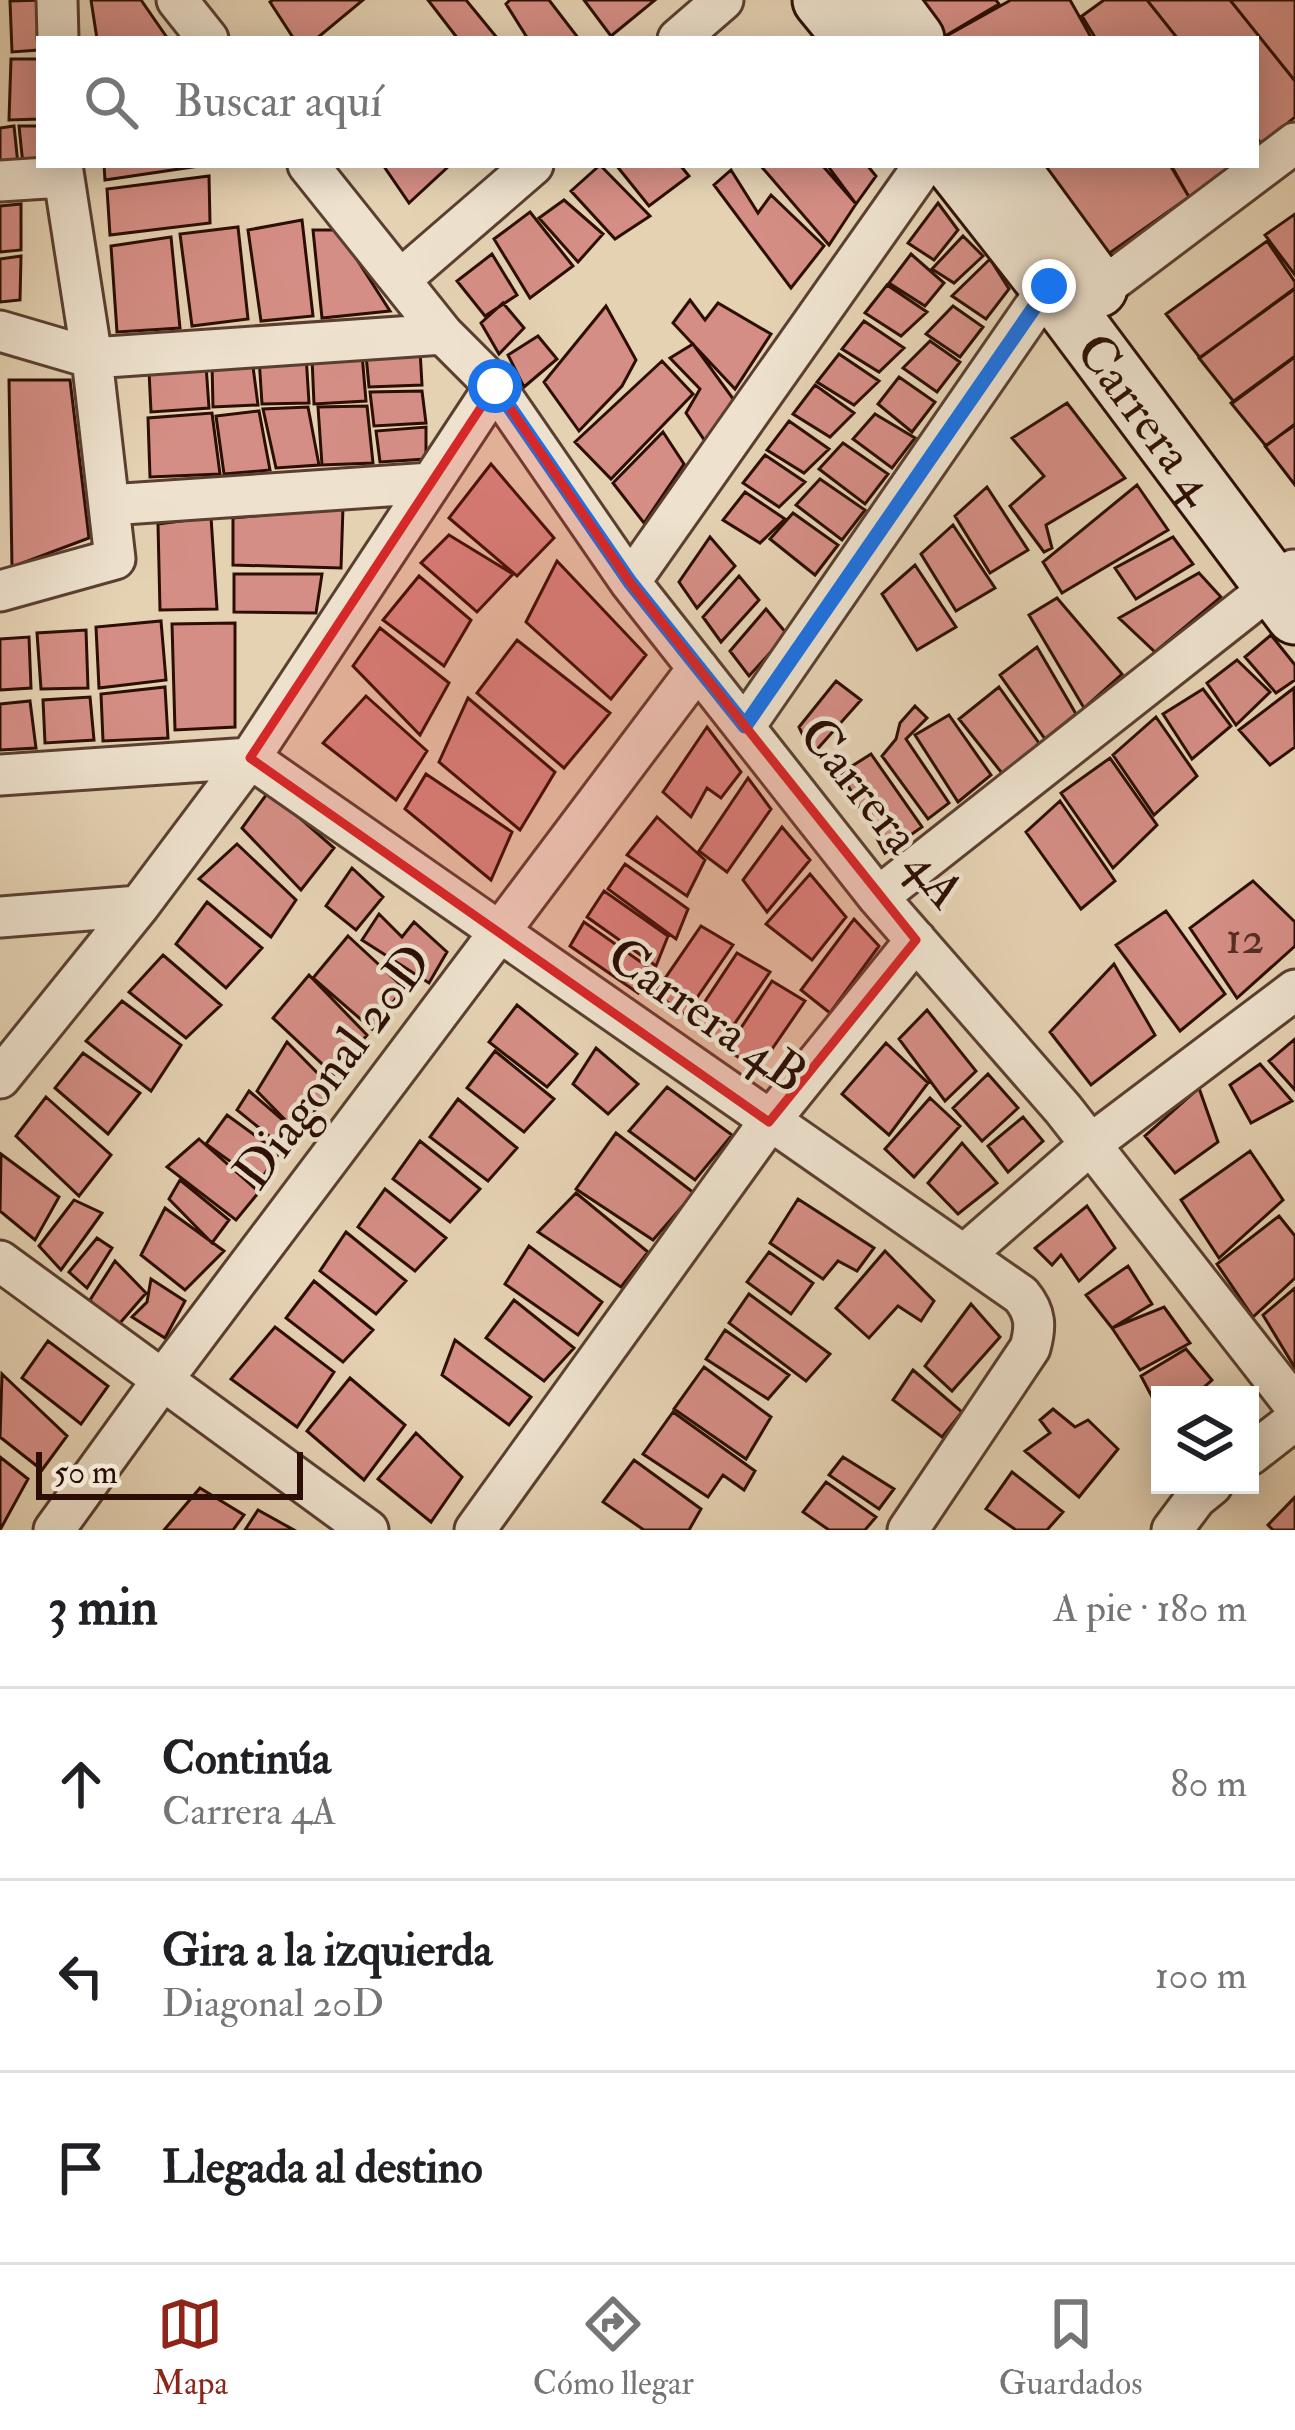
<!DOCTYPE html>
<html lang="es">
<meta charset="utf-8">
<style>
body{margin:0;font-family:"IM FELL Double Pica",serif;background:#f2f2f2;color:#202124}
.controls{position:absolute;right:36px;bottom:36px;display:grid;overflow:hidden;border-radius:0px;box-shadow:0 6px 30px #0003}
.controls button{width:108px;height:108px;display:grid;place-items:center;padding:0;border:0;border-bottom:3px solid #e0e0e0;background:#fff;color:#202124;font:60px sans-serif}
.scale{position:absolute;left:36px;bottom:30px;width:267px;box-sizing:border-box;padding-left:12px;border:6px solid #2c0e04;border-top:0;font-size:33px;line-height:42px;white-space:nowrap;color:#2c0e04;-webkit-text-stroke:9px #eee2ce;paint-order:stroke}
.stop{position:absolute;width:36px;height:36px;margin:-27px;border:9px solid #1a73e8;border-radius:50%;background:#fff}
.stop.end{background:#1a73e8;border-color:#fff;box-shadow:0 3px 12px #0008}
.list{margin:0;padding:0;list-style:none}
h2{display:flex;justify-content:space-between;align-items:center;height:156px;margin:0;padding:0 48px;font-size:51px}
h2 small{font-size:39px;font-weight:400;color:#757577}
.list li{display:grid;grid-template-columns:78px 1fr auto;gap:36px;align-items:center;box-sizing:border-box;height:192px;padding:0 48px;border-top:3px solid #e0e0e0}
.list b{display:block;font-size:45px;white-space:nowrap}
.list p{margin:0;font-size:39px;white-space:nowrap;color:#757577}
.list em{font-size:39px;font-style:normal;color:#757577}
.icon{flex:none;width:66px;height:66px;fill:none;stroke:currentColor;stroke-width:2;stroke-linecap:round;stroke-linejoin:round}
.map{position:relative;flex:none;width:1295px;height:1530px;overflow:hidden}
.search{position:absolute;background:#fff;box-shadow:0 6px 30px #0003;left:36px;right:36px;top:36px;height:132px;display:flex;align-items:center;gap:30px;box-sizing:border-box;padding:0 42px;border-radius:0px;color:#757577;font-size:45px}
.sheet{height:732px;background:#fff}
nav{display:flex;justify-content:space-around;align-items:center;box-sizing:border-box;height:168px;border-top:3px solid #e0e0e0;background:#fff;font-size:33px;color:#757577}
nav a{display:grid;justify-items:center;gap:6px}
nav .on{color:#8f2418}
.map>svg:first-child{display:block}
.building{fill:#d58e85;stroke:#2c0e04;stroke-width:3}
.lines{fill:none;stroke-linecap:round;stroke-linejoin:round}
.minor-casing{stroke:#5a3f30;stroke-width:45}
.secondary-casing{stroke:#2c0e04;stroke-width:63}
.minor{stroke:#eee2ce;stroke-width:39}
.secondary{stroke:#eee2ce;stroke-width:57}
.route{stroke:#1a73e8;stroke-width:15}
.marked{fill:#d62828;fill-opacity:0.2;stroke:#d62828;stroke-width:9;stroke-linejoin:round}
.labels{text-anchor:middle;stroke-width:9;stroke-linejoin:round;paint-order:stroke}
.number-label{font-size:45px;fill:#562e24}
.street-label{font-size:51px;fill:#2c0e04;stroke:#eee2ce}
</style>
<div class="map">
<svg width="1295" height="1530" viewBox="0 0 1295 1530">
<rect width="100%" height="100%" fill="#e5d2b3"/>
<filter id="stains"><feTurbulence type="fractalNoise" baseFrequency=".00167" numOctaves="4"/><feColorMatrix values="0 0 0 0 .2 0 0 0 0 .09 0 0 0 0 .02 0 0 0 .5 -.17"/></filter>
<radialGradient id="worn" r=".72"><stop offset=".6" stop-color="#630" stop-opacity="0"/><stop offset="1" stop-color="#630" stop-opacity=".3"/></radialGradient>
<!-- building -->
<path class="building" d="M 44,0 L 39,50 L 12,52 L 10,1 Z
M 91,0 L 141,0 L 168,39 L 97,39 Z
M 273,0 L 363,0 L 316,39 L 294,39 L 270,2 Z
M 428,0 L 466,0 L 498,39 L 458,39 Z
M 510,0 L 549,0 L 579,39 L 528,39 L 506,4 Z
M 584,0 L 655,0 L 611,36 Z
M 911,0 L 996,0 L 999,4 L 940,39 Z
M 1011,0 L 1070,0 L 1092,39 L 941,39 Z
M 1104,0 L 1147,0 L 1178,39 L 1096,39 L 1082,16 Z
M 1147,0 L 1230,0 L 1295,81 L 1295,117 L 1262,145 L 1256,137 L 1256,39 L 1178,39 Z
M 1230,0 L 1295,0 L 1295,81 Z
M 11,59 L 39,59 L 39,119 L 9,120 Z
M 14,126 L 18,164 L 0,165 L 0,128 Z
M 19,126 L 39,126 L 39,164 L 23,165 Z
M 104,165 L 206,165 L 105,180 Z
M 383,165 L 450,165 L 409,203 Z
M 600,165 L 650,216 L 615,239 L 571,191 Z
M 616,165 L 680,165 L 689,176 L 649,206 Z
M 760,165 L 822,165 L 856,204 L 829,245 Z
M 827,165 L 867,165 L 876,176 L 856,204 Z
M 1034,165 L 1170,165 L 1189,197 L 1104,257 Z
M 1171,165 L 1234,165 L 1189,197 Z
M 731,170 L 758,213 L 771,195 L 824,246 L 791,288 L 714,185 Z
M 209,176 L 210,223 L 110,235 L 107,189 Z
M 564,200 L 603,234 L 578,262 L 539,218 Z
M 938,203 L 958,230 L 934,260 L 908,243 Z
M 21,204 L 21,250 L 0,252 L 0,206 Z
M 530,212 L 573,266 L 530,298 L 494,239 Z
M 1295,214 L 1295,275 L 1265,235 Z
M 302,220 L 313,316 L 261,321 L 248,230 Z
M 238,227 L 248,319 L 192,326 L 180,234 Z
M 313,230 L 338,230 L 390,311 L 322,318 Z
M 963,236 L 983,256 L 954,283 L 932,269 Z
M 171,237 L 180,328 L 117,332 L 111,246 Z
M 1267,241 L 1295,282 L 1295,288 L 1200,358 L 1166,314 Z
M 492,254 L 517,295 L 485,316 L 457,281 Z
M 911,254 L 944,283 L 925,306 L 889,283 Z
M 21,256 L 20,300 L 0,302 L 0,259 Z
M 990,259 L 1009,289 L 986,319 L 952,296 Z
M 887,285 L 927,312 L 901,336 L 865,313 Z
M 1295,289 L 1295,357 L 1234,402 L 1199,358 Z
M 690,300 L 705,320 L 718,303 L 771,334 L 735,389 L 673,323 Z
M 503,303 L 524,328 L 499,354 L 481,323 Z
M 606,306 L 636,360 L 622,386 L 579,431 L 544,382 Z
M 953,306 L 983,327 L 960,357 L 926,334 Z
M 864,321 L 904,348 L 879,372 L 842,349 Z
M 538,336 L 557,359 L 524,387 L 508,355 Z
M 930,341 L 960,362 L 937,392 L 903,368 Z
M 693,344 L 734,400 L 705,441 L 686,413 L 700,389 L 670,358 Z
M 420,350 L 422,385 L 369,387 L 366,355 Z
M 362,354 L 366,401 L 314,404 L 312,358 Z
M 839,354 L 879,381 L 854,405 L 817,382 Z
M 306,355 L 309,403 L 262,404 L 259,358 Z
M 1295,356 L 1295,424 L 1266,446 L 1231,403 Z
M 252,359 L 258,405 L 213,407 L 212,364 Z
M 662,361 L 693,394 L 611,479 L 575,442 Z
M 206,365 L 209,408 L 151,412 L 149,371 Z
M 899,377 L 935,402 L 912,432 L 878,404 Z
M 9,380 L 70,380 L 89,538 L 12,567 Z
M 815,385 L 854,413 L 830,437 L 793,414 Z
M 422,391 L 426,423 L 374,426 L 370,392 Z
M 1067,403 L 1125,478 L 1046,525 L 1052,548 L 1044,552 L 1010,506 L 1044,476 L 1012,438 Z
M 367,406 L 373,463 L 322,465 L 318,407 Z
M 308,407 L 319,465 L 276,468 L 263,409 Z
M 259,411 L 270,470 L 224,474 L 216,416 Z
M 212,413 L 220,474 L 150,477 L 148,418 Z
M 875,414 L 915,438 L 892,468 L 853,439 Z
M 789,421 L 829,449 L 804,473 L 767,450 Z
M 1295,425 L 1295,485 L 1265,446 Z
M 426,427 L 426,459 L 380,462 L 376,431 Z
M 663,432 L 684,464 L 644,523 L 613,483 Z
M 843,443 L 888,474 L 865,504 L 819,469 Z
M 765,455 L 805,482 L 779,507 L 743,483 Z
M 491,464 L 554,538 L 517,576 L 449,518 Z
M 820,479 L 865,510 L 842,540 L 796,505 Z
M 1137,485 L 1168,530 L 1062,593 L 1043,562 Z
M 987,487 L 1028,550 L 990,573 L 955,516 Z
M 745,492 L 785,519 L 760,543 L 723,520 Z
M 343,507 L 341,568 L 233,565 L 233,518 Z
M 793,513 L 838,545 L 815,575 L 770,539 Z
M 211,517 L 217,609 L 160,610 L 158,524 Z
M 953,525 L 995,588 L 956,611 L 921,554 Z
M 449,535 L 513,574 L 477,612 L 421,563 Z
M 710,537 L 735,566 L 697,608 L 679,582 Z
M 1173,537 L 1193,564 L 1136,599 L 1115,568 Z
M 557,561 L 646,655 L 611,699 L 526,622 Z
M 915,565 L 956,627 L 917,650 L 882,594 Z
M 1199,573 L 1221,597 L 1155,652 L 1119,618 Z
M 234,574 L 322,574 L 316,613 L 234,612 Z
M 419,576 L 471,620 L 444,666 L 383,620 Z
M 739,576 L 759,600 L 721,642 L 703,617 Z
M 1057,598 L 1122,674 L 1084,708 L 1029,615 Z
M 766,609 L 787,634 L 749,676 L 730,651 Z
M 161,621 L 166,680 L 99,688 L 96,627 Z
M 235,623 L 235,727 L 175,730 L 172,624 Z
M 380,628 L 449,683 L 420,735 L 353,666 Z
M 86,630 L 88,688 L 41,689 L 37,633 Z
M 1271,635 L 1295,665 L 1295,680 L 1276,693 L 1245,657 Z
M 29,637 L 31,688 L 0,690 L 0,639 Z
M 517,640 L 610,713 L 564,768 L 477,693 Z
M 1037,647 L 1076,714 L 1045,739 L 1000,675 Z
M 1237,660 L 1270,692 L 1236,725 L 1207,683 Z
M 836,681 L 861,700 L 812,755 L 799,727 Z
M 165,687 L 168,738 L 103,741 L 101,694 Z
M 999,687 L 1039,743 L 1005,777 L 959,719 Z
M 1294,688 L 1295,747 L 1270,765 L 1239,730 Z
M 1203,689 L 1231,726 L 1192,759 L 1163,714 Z
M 366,696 L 427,751 L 396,800 L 323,743 Z
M 90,697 L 94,740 L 45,743 L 43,700 Z
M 468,698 L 555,772 L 520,830 L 439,762 Z
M 30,701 L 36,748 L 0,750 L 0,704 Z
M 915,706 L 927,718 L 906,739 L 949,803 L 928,819 L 882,756 L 896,739 L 900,723 Z
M 949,715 L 991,775 L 958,802 L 915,735 Z
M 1156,717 L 1197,776 L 1154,815 L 1113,755 Z
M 707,727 L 741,772 L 721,798 L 707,788 L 691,817 L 663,792 Z
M 871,754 L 922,827 L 885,853 L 841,773 Z
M 1110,758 L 1157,825 L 1113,868 L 1061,793 Z
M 426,774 L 512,832 L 491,880 L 405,809 Z
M 748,778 L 771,809 L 727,872 L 699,851 Z
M 269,791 L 334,848 L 301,890 L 242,828 Z
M 1060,801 L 1115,881 L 1081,909 L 1026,832 Z
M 657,817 L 705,860 L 687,896 L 627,855 Z
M 782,827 L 810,860 L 767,912 L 743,880 Z
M 237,844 L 296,900 L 271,937 L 199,879 Z
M 625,864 L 688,909 L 676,939 L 608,889 Z
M 352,868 L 383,897 L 356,930 L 326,906 Z
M 810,874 L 846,917 L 812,960 L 766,924 Z
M 1253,881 L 1295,922 L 1295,946 L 1237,998 L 1190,928 Z
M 604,891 L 668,936 L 656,966 L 587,917 Z
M 207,902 L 262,948 L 226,988 L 176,944 Z
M 1166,911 L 1225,994 L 1180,1031 L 1116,945 Z
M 379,914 L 402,937 L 414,922 L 447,952 L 429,983 L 362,940 Z
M 854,919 L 879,946 L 830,1013 L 801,990 Z
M 584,922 L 648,967 L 638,993 L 570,946 Z
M 701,926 L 733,945 L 685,1015 L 655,993 Z
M 348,936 L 404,988 L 372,1029 L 313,978 Z
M 737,953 L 770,972 L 722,1042 L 692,1021 Z
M 163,955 L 221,1005 L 186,1038 L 129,992 Z
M 1114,964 L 1155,1035 L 1091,1085 L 1050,1032 Z
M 309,975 L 367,1035 L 334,1075 L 273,1018 Z
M 772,981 L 805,1001 L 757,1071 L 727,1049 Z
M 122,1001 L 181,1045 L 151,1091 L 86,1041 Z
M 517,1005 L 577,1054 L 547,1087 L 489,1042 Z
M 927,1010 L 976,1071 L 945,1101 L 899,1039 Z
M 1295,1039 L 1295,1090 L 1269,1061 Z
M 287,1042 L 331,1087 L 299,1134 L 257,1091 Z
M 886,1043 L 928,1083 L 889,1135 L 842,1094 Z
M 596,1048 L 638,1084 L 608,1114 L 573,1084 Z
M 495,1051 L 554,1099 L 524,1132 L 467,1088 Z
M 83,1053 L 140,1093 L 108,1134 L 55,1088 Z
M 1260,1064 L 1292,1101 L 1251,1123 L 1230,1085 Z
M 988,1074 L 1018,1108 L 982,1141 L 953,1108 Z
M 667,1087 L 732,1135 L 695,1180 L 629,1131 Z
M 1199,1088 L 1218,1142 L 1175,1173 L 1145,1136 Z
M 249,1091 L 299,1134 L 284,1148 L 237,1110 Z
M 46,1097 L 111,1155 L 79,1196 L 16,1136 Z
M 930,1098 L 960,1126 L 914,1177 L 885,1149 Z
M 458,1099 L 517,1148 L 488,1181 L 430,1137 Z
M 227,1115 L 279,1153 L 259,1182 L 206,1144 Z
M 1023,1117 L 1043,1141 L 1008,1172 L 988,1146 Z
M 616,1133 L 694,1193 L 653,1240 L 576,1189 Z
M 199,1139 L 259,1192 L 236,1220 L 167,1167 Z
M 420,1141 L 480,1189 L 450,1222 L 393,1179 Z
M 962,1143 L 997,1183 L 958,1214 L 928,1183 Z
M 1250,1151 L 1283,1200 L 1219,1258 L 1181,1200 Z
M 1,1154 L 59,1197 L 35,1240 L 0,1211 Z
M 180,1180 L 229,1220 L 212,1243 L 169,1199 Z
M 385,1189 L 446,1238 L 415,1271 L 358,1227 Z
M 576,1193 L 648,1252 L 621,1287 L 538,1232 Z
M 798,1199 L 874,1248 L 857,1271 L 838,1261 L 823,1279 L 770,1243 Z
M 74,1200 L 102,1213 L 61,1270 L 39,1246 Z
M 1087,1206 L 1115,1248 L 1079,1281 L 1061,1255 L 1052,1265 L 1035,1248 Z
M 165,1208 L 224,1251 L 185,1290 L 141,1255 Z
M 1279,1216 L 1295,1236 L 1295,1278 L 1253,1317 L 1217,1264 Z
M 346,1232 L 406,1281 L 376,1314 L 320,1271 Z
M 97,1238 L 112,1248 L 87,1288 L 69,1272 Z
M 529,1246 L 602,1302 L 578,1335 L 505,1284 Z
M 885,1251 L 934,1301 L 921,1321 L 898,1306 L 869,1338 L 836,1308 Z
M 769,1252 L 813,1283 L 791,1314 L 747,1282 Z
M 115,1261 L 146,1293 L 113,1331 L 90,1300 Z
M 1128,1266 L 1152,1304 L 1112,1328 L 1086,1295 Z
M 151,1279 L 185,1301 L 165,1338 L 132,1317 L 147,1302 Z
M 314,1281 L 373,1330 L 343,1362 L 286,1318 Z
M 1295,1288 L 1295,1368 L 1263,1315 Z
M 749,1294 L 830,1354 L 806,1381 L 729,1323 Z
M 514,1300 L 574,1348 L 544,1381 L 486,1338 Z
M 971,1304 L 1000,1337 L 952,1391 L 925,1366 Z
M 1164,1307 L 1190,1343 L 1140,1370 L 1112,1328 Z
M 275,1327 L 334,1372 L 297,1427 L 231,1379 Z
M 725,1330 L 789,1375 L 768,1399 L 706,1359 Z
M 455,1340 L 531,1397 L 509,1425 L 442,1375 Z
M 48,1341 L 108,1386 L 81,1424 L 22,1378 Z
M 1186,1349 L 1212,1380 L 1195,1395 L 1160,1395 L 1160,1412 L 1141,1376 Z
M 704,1367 L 771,1417 L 746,1459 L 674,1409 Z
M 913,1370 L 962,1412 L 942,1437 L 893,1400 Z
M 2,1374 L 67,1436 L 42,1470 L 0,1437 Z
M 350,1378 L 405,1425 L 364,1480 L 307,1431 Z
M 1053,1409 L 1075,1427 L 1088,1420 L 1118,1449 L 1079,1497 L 1025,1451 L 1050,1433 L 1040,1420 Z
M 673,1412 L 755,1471 L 744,1490 L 723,1475 L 708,1497 L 643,1454 Z
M 416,1433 L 462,1477 L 431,1522 L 378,1479 Z
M 0,1457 L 28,1479 L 0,1530 Z
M 843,1457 L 894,1489 L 879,1509 L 829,1475 Z
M 634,1460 L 701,1509 L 689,1530 L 644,1530 L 603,1502 Z
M 1012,1472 L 1063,1512 L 1047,1530 L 1016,1530 L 986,1509 Z
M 826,1482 L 876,1517 L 865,1530 L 829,1530 L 803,1512 Z
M 200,1488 L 244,1515 L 233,1530 L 164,1530 Z
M 1295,1497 L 1295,1530 L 1273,1530 L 1268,1525 Z
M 258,1510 L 294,1530 L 245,1530 Z"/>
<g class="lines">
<!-- minor casing -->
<g class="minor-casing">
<path id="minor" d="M 57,0 L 58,39
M 177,0 L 208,39
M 678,39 L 723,0
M 308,165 L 443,334 L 495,386 L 630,582 L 878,897 L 1063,1109 L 1295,1406
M 0,181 L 62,177
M 400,280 L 533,165
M 1100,290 L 1295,143
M 0,331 L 92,358 L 443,334
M 109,505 L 431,483
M 630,582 L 924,165
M 0,591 L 115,559 L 92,358 L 62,165
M 745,726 L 1049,286
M 0,775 L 250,758 L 1021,1295 C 1036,1313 1036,1327 1030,1348 L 908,1530
M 878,897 L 1293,570
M 0,917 L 139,906
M 0,1078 L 139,906 L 250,758 L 495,386
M 964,1255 L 1091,1144 L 1295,990
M 0,1261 L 368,1530
M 1250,1455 L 1295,1420
M 54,1530 L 161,1382 L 698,668
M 475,1530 L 769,1122 L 916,940
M 1172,1530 L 1196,1498 L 1212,1485"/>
</g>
<!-- secondary casing -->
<g class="secondary-casing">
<g id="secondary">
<path d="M 822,0 L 854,39"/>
<path d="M 886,0 L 915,39"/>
<path id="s1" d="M 954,165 L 1049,286 L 1295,615"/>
<path d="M 1008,165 L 1098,288"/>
</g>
</g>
<!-- minor -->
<use href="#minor" class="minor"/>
<!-- secondary -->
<use href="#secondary" class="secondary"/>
</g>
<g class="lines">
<!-- route -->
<path class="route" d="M 495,386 L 630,582 L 745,726 L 1049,286"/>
</g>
<!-- marked area -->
<path class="marked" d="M 495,386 L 630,582 L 916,940 L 769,1122 L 250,758 Z"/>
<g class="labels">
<!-- number labels -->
<g class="number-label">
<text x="1245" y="953">12</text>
</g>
<!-- street labels -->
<g class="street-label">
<text dy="18" stroke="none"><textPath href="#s1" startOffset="318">Carrera 4</textPath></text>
<text transform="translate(883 812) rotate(51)" y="18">Carrera 4A</text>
<text transform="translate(708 1014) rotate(35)" y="18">Carrera 4B</text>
<text transform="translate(332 1066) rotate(-53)" y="18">Diagonal 20D</text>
</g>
</g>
<rect width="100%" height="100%" filter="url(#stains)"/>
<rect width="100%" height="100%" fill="url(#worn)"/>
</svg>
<div class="controls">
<button><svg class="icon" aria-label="layers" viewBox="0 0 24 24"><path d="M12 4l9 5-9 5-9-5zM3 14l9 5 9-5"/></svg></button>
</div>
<div class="scale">50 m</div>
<div class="stop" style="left:495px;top:386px"></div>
<div class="stop end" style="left:1049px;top:286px"></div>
<div class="search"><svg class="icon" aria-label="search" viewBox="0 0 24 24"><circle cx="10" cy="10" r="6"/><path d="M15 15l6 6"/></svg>Buscar aquí</div>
</div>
<section class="sheet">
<h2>3 min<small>A pie · 180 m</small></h2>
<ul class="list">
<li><svg class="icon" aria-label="ahead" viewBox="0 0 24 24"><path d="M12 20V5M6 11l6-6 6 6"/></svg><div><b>Continúa</b><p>Carrera 4A</p></div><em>80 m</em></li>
<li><svg class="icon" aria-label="left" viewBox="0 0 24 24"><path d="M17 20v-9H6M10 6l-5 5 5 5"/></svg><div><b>Gira a la izquierda</b><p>Diagonal 20D</p></div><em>100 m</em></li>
<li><svg class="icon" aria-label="arrive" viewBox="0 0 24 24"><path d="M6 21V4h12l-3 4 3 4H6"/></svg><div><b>Llegada al destino</b></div></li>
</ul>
</section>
<nav>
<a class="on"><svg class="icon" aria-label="map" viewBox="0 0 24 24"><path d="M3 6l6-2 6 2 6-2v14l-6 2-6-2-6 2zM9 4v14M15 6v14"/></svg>Mapa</a>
<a><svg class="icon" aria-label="directions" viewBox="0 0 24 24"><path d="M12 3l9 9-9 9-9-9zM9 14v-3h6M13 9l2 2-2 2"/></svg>Cómo llegar</a>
<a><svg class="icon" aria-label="saved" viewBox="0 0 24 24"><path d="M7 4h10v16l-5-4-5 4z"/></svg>Guardados</a>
</nav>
